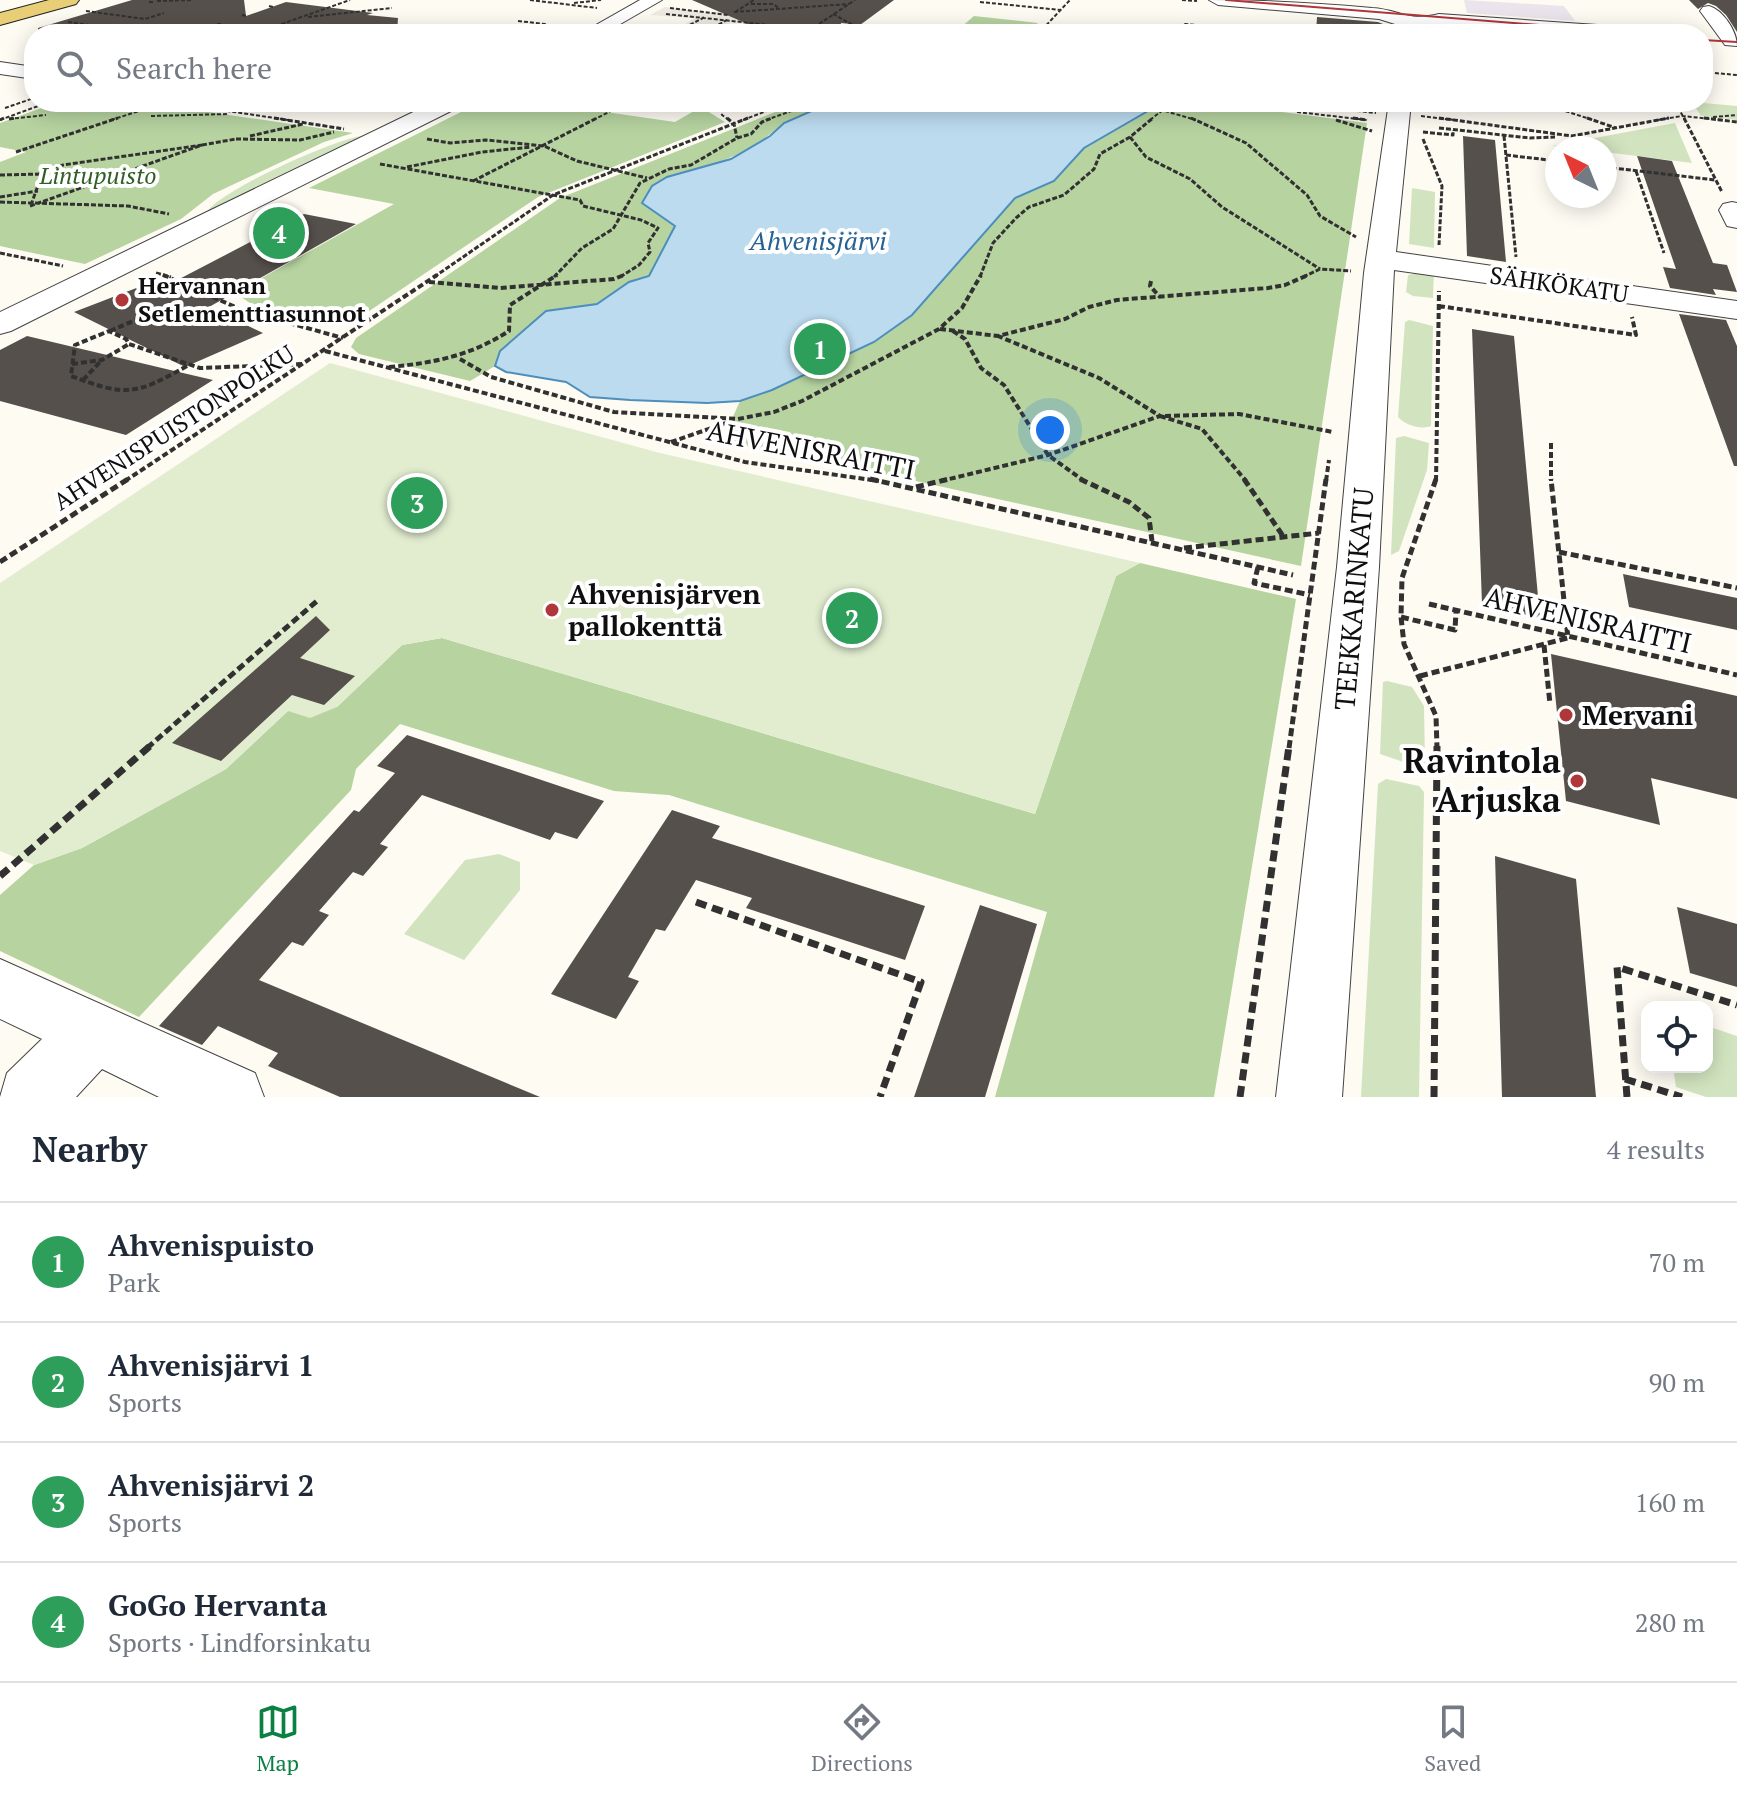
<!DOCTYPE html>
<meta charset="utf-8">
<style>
body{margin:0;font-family:"PT Serif",serif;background:#f2f2f3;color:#1f2937}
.controls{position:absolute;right:24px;bottom:24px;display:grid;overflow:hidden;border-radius:16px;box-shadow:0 4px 20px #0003}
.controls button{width:72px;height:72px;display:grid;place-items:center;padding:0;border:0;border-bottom:2px solid #e0e1e3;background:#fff;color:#1f2937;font:40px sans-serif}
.compass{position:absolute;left:1545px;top:136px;width:72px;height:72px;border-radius:50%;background:#fff;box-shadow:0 4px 20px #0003;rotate:317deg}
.you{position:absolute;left:1050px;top:430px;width:28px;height:28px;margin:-20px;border:6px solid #fff;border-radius:50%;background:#1a73e8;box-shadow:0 0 0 12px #1a73e833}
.badge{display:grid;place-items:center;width:52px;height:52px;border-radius:50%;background:#0b8043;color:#fff;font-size:26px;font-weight:700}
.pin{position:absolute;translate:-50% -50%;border:4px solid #fff;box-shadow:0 2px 8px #0006}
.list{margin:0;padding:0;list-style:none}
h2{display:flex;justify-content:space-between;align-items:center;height:104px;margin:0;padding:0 32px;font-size:34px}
h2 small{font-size:26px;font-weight:400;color:#747a83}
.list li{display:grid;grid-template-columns:52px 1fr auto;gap:24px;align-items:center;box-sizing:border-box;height:120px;padding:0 32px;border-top:2px solid #e0e1e3}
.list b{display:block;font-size:30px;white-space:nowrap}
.list p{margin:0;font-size:26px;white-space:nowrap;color:#747a83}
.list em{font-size:26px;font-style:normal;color:#747a83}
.icon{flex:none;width:44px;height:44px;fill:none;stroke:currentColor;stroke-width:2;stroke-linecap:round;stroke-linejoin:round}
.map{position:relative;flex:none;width:1737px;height:1097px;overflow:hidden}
.search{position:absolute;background:#fff;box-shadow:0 4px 20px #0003;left:24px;right:24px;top:24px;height:88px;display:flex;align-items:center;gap:20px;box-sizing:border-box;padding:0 28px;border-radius:32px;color:#747a83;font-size:30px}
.sheet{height:584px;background:#fff}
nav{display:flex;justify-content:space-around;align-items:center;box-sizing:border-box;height:112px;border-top:2px solid #e0e1e3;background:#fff;font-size:22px;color:#747a83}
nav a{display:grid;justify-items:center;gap:4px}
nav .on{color:#0b8043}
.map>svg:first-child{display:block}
.industrial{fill:#ebe4ec}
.green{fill:#d2e4bf}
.forest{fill:#b6d3a0}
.pitch{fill:#e2edd0}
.plaza{fill:#eeeae1}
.water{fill:#bcdbef;stroke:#4c8ebd;stroke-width:2}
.building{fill:#56504c}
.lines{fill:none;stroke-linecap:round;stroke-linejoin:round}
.minor-casing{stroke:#424242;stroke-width:2}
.major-casing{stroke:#202020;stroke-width:2}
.path-far4{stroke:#313131;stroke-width:2;stroke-dasharray:4 2;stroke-linecap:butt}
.path-far3{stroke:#313131;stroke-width:3;stroke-dasharray:5 2;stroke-linecap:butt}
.path-far2{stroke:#313131;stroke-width:4;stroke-dasharray:6 3;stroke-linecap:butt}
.path-far1{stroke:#313131;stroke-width:5;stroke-dasharray:8 4;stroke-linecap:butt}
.path{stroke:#313131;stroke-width:7;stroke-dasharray:11 6;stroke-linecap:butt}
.minor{fill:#fff;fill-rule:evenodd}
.major{fill:#e8cf77;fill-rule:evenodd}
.tram{stroke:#af373a;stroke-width:2}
.poi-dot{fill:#af373a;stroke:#fff;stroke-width:3}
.labels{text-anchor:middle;stroke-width:8;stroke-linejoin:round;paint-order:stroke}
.far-park-label{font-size:24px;font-style:italic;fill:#315f26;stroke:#fff}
.far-street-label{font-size:24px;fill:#0f0f0f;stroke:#fff}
.far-poi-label{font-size:24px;font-weight:bold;fill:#0f0f0f;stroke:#fff;text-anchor:start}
.far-water-label{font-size:26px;font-style:italic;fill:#266192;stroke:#fff}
.street-label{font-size:28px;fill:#0f0f0f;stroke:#fff}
.poi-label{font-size:28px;font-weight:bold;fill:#0f0f0f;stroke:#fff;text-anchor:start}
.near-poi-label{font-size:34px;font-weight:bold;fill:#0f0f0f;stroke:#fff;text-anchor:end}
</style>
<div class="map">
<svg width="1737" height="1097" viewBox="0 0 1737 1097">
<rect width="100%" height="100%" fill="#fdfbf2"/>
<!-- industrial -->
<path class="industrial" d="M 1464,0 L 1564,6 L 1575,21 L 1467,13 Z"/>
<!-- green -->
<path class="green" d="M 1692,102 L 1737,106 L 1737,120 L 1701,116 Z
M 1675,123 L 1692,163 L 1605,152 L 1605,148 L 1552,146 Z
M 367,135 L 207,212 C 221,190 338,137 367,135 Z
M 1412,188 L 1435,192 L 1434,248 L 1409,244 Z
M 1434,270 L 1433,298 L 1413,296 L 1406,292 L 1408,275 Z
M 1409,320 L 1433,326 L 1431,426 C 1421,430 1405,425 1398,417 L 1405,322 Z
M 1404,436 L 1429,443 L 1427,470 L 1399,551 L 1391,555 L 1396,438 Z
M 1387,681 L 1412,687 L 1424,706 L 1425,765 L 1421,768 L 1380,754 L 1383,682 Z
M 1386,779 L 1419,786 L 1424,792 L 1419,1097 L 1361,1097 L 1378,784 Z
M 499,854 L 520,862 L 520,890 L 464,960 L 404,934 L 465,860 Z
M 1707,1026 L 1737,1036 L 1737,1097 L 1706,1097 L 1676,1087 L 1673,1067 L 1707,1067 Z"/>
<!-- forest -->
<path class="forest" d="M 974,16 L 1038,23 L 1027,34 L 953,34 Z
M 58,102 L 140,102 L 353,133 L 324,142 L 213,194 L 181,219 L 85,264 L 0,246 L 0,162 L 26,152 L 0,147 L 0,123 Z
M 481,102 L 596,102 L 585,109 L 675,122 L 701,107 L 725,122 L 538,197 L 350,324 L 338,326 L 253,305 L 235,293 L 394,204 L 309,188 Z
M 800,102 L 824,102 L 823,106 L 784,123 L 751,149 L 707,167 L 642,203 L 675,225 L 649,277 L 629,282 L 597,304 L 546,311 L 500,351 L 495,366 L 470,381 L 359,354 L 351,347 L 356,338 L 560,198 Z
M 1159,102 L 1235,102 L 1282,112 L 1367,123 L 1301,566 L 875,472 L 753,448 L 731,440 L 732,419 L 740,401 L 772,390 L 874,342 L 912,315 L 1015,198 L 1054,181 L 1084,148 Z
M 1140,563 L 1296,599 L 1214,1097 L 995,1097 L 1047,912 L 669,795 L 614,791 L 400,724 L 356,769 L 351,790 L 139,1017 L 0,951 L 0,895 L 34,865 L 82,848 L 226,769 L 288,711 L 337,707 L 402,645 L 442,638 L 1035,814 L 1116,576 Z"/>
<!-- pitch -->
<path class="pitch" d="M 330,363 L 660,453 L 1140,563 L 1116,576 L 1035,814 L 442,638 L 402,645 L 337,707 L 310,718 L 288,711 L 226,769 L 82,848 L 34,865 L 0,851 L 0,583 Z"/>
<!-- plaza -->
<path class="plaza" d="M 665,7 L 710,13 L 733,8 L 766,26 L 732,22 L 718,29 L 684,25 L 695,18 L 650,15 Z"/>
<!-- water -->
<path class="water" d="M 824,102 L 1160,104 L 1084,148 L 1054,181 L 1015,198 L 912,315 L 874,342 L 772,390 L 740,401 L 707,403 L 630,400 L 590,397 L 566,382 L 506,372 L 495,366 L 500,351 L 546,311 L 597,304 L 629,282 L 649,276 L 675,226 L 642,203 L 652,186 L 667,177 L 731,159 L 770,136 L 784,123 L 823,106 Z"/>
<!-- building -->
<path class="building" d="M 132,0 L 244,0 L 246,16 L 286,2 L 373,13 L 367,15 L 398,18 L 397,34 L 39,34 L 38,28 Z
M 692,0 L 894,0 L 860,25 L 841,23 L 840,34 L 771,34 Z
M 1689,0 L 1737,0 L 1737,32 L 1726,15 L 1716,6 L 1708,3 L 1698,9 Z
M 1317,17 L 1378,22 L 1383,24 L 1382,34 L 1316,34 Z
M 1463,136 L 1495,140 L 1506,262 L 1467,256 Z
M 1637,156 L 1672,161 L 1713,263 L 1727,265 L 1737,292 L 1713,289 L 1716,295 L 1670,288 L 1663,267 L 1676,269 Z
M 304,214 L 356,224 L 209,307 L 263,333 L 185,367 L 74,312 L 152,282 L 164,287 Z
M 1679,314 L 1726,320 L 1737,346 L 1737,466 L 1734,466 Z
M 1472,329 L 1514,336 L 1540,618 L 1482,604 Z
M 27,336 L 183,373 L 213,380 L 126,435 L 0,401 L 0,350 Z
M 1623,574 L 1737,598 L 1737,630 L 1629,607 Z
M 316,616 L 330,630 L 300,658 L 355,676 L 324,705 L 292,695 L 221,761 L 172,743 Z
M 1551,654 L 1737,696 L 1737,799 L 1651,778 L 1660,825 L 1566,801 Z
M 407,735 L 604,801 L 577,839 L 555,832 L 550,840 L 422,795 L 380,844 L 388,847 L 363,876 L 353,872 L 319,911 L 329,915 L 303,946 L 292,942 L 259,980 L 540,1097 L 340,1097 L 268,1066 L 278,1053 L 218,1026 L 202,1045 L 159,1026 L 354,810 L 359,812 L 395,773 L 377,766 Z
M 672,810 L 720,826 L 712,838 L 925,906 L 905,960 L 746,908 L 752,898 L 696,880 L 665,931 L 656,929 L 628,977 L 639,981 L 616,1019 L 551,994 Z
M 1495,856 L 1576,879 L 1596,1097 L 1502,1097 Z
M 980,905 L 1037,924 L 985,1097 L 914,1097 Z
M 1677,907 L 1737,924 L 1737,987 L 1690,973 Z"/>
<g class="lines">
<!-- minor casing -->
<g class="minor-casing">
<path id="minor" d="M 640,0 L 662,0 L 603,34 L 580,34 Z
M 1209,0 C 1264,0 1318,3 1372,8 C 1402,10 1406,22 1439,14 L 1641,28 L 1650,34 L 1566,34 L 1441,25 L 1411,29 L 1379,19 L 1218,5 Z
M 1709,6 C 1723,10 1737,31 1737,46 L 1725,45 L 1703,15 L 1700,11 L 1703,7 Z
M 0,62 L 34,67 L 34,79 L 0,74 Z
M 434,102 L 462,102 L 459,107 L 11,331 L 0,334 L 0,312 Z
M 1389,102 L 1411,102 L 1396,252 L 1737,301 L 1737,319 L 1394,270 L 1379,567 L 1342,1097 L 1276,1097 L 1337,567 L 1364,273 Z
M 1732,202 L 1737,203 L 1737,228 L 1727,226 L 1719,210 L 1723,204 Z
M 0,959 L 255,1073 L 264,1097 L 159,1097 L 102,1069 L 76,1097 L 0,1097 L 7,1073 L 42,1039 L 0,1019 Z"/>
</g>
<!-- major casing -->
<g class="major-casing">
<path id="major" d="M 49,0 L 79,0 L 76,4 L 0,25 L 0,13 Z"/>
</g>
<!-- path-far4 -->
<path class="path-far4" d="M 530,0 L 597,8
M 1182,0 L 1197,1
M 157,1 L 192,0
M 149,2 L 153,2
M 980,2 L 1061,10
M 574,3 L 601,0
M 751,4 L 773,4 L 779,8
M 269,6 L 273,7
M 670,8 L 728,15
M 86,11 L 145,19 L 164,13
M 734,12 L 849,4
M 735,12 L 754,0
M 666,14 L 854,34
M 833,14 L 869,34
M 242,15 L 247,16
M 308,17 L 392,8
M 518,21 L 545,24 L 526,34
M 68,22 L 125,30 L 146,27
M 217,24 L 221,24
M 160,30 L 164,29
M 653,30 L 674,33
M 708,30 L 727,20
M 1661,31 L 1699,34
M 674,33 L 705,17
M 91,34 L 105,30
M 186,34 L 189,32
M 253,34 L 350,0
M 819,34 L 822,31 L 819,24 L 855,0
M 1038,34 L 1070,0
M 1177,34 L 1185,24 L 1250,30
M 1703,72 L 1737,75
M 167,102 L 288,120
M 685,102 L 718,106
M 719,102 L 722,115 L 729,120
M 1244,102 L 1286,111 L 1330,108 L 1376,113
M 1480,102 L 1507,102
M 1537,102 L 1593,120
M 1675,102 L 1685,120
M 5,108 L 34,98
M 88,109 L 94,102
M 1165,111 L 1196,120
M 1297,112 L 1367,120
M 151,116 L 229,114
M 1421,116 L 1454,120
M 1713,117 L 1737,115
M 9,119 L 46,115
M 0,120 L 49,102
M 111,120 L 167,102
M 593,120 L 629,102
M 743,120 L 790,102
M 766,120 L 817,102
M 1150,120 L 1173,102
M 1658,120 L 1682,116 L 1722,120"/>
<!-- path-far3 -->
<path class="path-far3" d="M 274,118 L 344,129
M 727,118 L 734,124 L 737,138
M 1191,118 L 1246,143 L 1307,195 L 1320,216 L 1356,237
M 1353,118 L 1367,120
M 1439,118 L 1572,136 L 1669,118
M 1587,118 L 1616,128
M 1684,118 L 1722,192
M 1704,118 L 1737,122
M 9,119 L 15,118
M 0,120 L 4,118
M 1336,120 L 1372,131
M 1439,128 L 1530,138 L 1555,137
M 1423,132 L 1453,135 L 1453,130
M 250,136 L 303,124
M 1504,136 L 1516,257
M 1130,137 L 1146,157 L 1190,179 L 1222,207 L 1320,269
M 236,139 L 300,140 L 334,132
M 427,139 L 450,143 L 486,140 L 544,146 L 577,161 L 647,178
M 1423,139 L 1442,186 L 1439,245
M 202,145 L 236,139
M 16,152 L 118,118
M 1506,155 L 1557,161
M 380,164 L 580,200 L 583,206 L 641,220 L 658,228 L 648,243 L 650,252 L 639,265 L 620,277
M 407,167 L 482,152 L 531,147
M 1605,167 L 1715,180
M 1636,171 L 1664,253
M 0,175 L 42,174 L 31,205
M 473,181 L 597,118
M 0,197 L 38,191
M 0,202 L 128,206 L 169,214
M 30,206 L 202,145 L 63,165 L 42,174
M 0,253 L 63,266
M 156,273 L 171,277
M 434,277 L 553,195 L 748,118
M 554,277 L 582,248 L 613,229 L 640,183 L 669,169 L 691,165 L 737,138 L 751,134 L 762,122 L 772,118
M 980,277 L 993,243 L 1016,218 L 1029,207 L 1064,195 L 1094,169 L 1100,154 L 1130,137 L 1153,118
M 1303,277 L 1320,269 L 1351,271"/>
<!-- path-far2 -->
<path class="path-far2" d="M 163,275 L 242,310 L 343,338
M 1151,281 L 1150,286 L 1160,297
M 429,282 L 500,288 L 614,279 L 624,275
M 1439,306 L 1636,335 L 1632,317
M 940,329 L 998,336 L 1065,319 L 1089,307 L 1117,300 L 1268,288 L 1285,285 L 1308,275
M 110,331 L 145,316
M 953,331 L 965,339 L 981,368 L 1004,385 L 1048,455 L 1084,481
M 325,351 L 745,462 L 879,481
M 460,359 L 491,377 L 614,412 L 738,419 L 774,412 L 802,401 L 939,329 L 962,308 L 981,275
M 72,364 L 102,360 L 129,344
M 187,366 C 135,395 127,397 71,376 L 75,345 L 109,331 L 126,339 L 129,344 L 200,368 L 304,364
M 389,367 C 434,363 470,356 509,331 L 510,305 L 557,275
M 83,380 L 101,361
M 1160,416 L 1202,429 L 1246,481
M 1165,416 L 1239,414 L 1333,432
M 671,442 L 729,422
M 1551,443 L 1551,481
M 125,481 L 437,275
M 941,481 L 1048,455 L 1160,416 L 1099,378 L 998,336
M 1326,481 L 1329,460
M 1436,481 L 1439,291"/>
<!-- path-far1 -->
<path class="path-far1" d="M 870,479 L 1293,575
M 1080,479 L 1129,502 L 1149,518 L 1152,541
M 1244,479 L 1283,536
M 1436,479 L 1402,578 L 1401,617 L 1404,644 L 1436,716 L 1437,748
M 916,487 L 949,479
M 1184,548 L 1319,533
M 1559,552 L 1737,588
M 0,562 L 128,479
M 1258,567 L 1254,583 L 1310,595
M 1429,604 L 1737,675
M 1401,617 L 1455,630 L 1456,611
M 1544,645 L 1550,704
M 1420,676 L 1568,638 L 1551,479
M 147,748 L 317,601
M 1289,748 L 1326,479"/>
<!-- path -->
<path class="path" d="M 0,876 L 150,746
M 696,902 L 921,982 L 880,1097
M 1625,1079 L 1682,1097
M 1240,1097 L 1289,746
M 1434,1097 L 1437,746
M 1627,1097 L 1617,967 L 1737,1005"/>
<!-- minor -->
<use href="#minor" class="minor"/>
<!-- major -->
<use href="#major" class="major"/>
<!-- tram -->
<path class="tram" d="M 1226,0 L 1652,34
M 1703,40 L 1737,42"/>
</g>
<!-- markers -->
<g class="poi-dot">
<circle cx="122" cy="300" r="8"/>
<circle cx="552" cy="610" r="8"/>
<circle cx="1566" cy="715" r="8"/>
<circle cx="1577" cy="781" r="8"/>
</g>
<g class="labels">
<!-- far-park labels -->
<g class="far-park-label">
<text x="98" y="184">Lintupuisto</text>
</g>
<!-- far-street labels -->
<g class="far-street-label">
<text transform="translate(1559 285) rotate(8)" y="8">SÄHKÖKATU</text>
<text transform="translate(174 428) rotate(-33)" y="8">AHVENISPUISTONPOLKU</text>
</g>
<!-- far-poi labels -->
<g class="far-poi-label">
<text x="138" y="294">Hervannan<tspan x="138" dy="28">Setlementtiasunnot</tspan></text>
</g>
<!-- far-water labels -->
<g class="far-water-label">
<text x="818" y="250">Ahvenisjärvi</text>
</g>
<!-- street labels -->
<g class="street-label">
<text transform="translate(811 450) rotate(11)" y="10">AHVENISRAITTI</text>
<text transform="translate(1354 599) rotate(-85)" y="10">TEEKKARINKATU</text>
<text transform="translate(1588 620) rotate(13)" y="10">AHVENISRAITTI</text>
</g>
<!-- poi labels -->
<g class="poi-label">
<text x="568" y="604">Ahvenisjärven<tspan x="568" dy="32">pallokenttä</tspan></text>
<text x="1582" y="725">Mervani</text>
</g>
<!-- near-poi labels -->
<g class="near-poi-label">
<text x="1561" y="773">Ravintola<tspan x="1561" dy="39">Arjuska</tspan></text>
</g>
</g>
</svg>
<div class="controls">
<button><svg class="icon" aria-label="locate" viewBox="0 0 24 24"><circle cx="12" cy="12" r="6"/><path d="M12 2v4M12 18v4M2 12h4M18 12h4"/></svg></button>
</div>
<svg class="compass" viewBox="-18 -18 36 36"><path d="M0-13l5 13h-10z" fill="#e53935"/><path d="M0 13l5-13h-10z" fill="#747a83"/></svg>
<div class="you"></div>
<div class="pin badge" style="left:820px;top:349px;background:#2e9e5b">1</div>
<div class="pin badge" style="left:852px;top:618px;background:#2e9e5b">2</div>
<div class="pin badge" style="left:417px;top:503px;background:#2e9e5b">3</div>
<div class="pin badge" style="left:279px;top:233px;background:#2e9e5b">4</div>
<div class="search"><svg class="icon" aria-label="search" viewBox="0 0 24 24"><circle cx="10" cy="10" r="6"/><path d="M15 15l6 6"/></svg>Search here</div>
</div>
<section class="sheet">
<h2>Nearby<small>4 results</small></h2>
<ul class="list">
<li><span class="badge" style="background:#2e9e5b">1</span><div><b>Ahvenispuisto</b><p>Park</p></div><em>70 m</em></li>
<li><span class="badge" style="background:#2e9e5b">2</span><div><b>Ahvenisjärvi 1</b><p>Sports</p></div><em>90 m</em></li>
<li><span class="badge" style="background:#2e9e5b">3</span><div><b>Ahvenisjärvi 2</b><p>Sports</p></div><em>160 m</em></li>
<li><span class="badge" style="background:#2e9e5b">4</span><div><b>GoGo Hervanta</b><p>Sports · Lindforsinkatu</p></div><em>280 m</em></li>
</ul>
</section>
<nav>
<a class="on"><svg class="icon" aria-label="map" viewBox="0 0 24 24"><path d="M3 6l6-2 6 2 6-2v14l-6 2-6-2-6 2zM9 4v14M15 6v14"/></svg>Map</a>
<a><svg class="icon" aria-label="directions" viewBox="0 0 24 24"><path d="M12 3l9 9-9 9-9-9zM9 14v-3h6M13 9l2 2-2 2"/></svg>Directions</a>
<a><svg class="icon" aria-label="saved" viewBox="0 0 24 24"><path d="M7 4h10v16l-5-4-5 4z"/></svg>Saved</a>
</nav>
